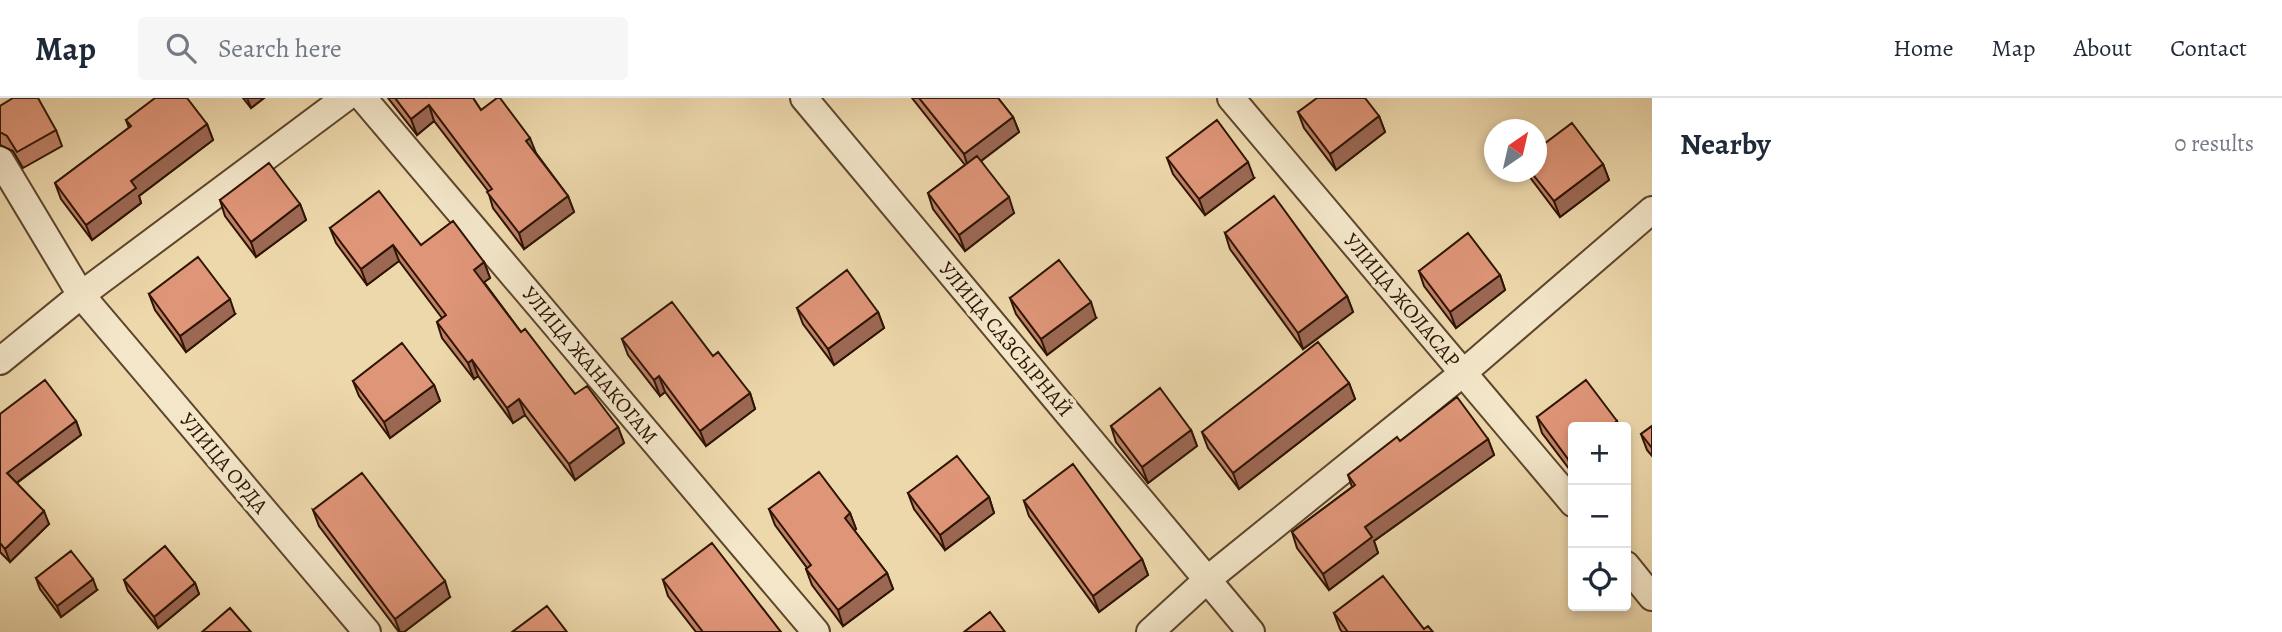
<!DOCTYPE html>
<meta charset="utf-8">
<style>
body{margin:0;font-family:Alegreya,serif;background:#f6f6f7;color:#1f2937}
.controls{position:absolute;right:21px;bottom:21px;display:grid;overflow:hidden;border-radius:7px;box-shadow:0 4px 10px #0003}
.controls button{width:63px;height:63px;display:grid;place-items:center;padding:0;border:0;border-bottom:2px solid #e0e1e3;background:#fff;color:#1f2937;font:35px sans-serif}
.compass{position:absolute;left:1484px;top:21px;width:63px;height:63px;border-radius:50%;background:#fff;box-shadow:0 4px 10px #0003;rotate:34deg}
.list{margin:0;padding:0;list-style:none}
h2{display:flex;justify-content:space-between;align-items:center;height:91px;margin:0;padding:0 28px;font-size:30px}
h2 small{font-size:23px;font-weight:400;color:#747a83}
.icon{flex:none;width:38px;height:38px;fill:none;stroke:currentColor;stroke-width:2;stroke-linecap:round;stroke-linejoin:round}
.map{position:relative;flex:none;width:1652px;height:534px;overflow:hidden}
header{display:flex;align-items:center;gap:42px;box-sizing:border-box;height:98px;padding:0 35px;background:#fff;border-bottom:2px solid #e0e1e3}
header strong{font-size:33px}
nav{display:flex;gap:38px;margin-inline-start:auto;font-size:24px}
.search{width:490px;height:63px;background:#f6f6f7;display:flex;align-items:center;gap:18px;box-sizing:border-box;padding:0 24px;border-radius:7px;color:#747a83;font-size:26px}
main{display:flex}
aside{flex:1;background:#fff}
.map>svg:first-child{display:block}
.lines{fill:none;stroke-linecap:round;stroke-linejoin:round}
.minor-casing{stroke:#5d452d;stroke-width:30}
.minor{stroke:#f3e6c9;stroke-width:26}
.wall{fill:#c08067;stroke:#2d1403;stroke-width:2}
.shaded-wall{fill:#9c6854;stroke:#2d1403;stroke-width:2}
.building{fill:#df9578;stroke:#2d1403;stroke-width:2}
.labels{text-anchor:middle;stroke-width:7;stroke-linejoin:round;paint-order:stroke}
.street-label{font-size:21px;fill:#2d1403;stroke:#f3e6c9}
</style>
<header>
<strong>Map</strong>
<div class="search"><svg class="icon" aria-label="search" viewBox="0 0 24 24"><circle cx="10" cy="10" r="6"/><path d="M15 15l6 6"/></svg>Search here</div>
<nav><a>Home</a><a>Map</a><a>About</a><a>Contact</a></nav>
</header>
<main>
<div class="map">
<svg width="1652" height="534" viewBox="0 0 1652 534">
<rect width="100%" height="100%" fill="#edd8ac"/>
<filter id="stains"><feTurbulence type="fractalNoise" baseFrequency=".00286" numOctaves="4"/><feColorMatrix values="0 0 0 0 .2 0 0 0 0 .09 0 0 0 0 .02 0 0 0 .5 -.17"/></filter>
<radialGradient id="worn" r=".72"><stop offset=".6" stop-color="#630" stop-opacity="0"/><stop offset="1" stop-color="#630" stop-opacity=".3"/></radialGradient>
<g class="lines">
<!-- minor casing -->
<g class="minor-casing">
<path id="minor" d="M 363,0 L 816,534
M 804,0 L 1251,534
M 1231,0 L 1573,405
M 0,62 L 81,197 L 345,0
M 0,263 L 81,197 L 367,534
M 1626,467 L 1652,499
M 1150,534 L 1208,481 L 1463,275 L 1652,112"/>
</g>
<!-- minor -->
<use href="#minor" class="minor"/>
</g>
<!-- wall -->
<path class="wall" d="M 243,0 L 264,0 L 251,10 Z
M 388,0 L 473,0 L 481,12 L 536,55 L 568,98 L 574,114 L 524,151 L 493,110 L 488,93 L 434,23 L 417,37 Z
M 912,0 L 998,0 L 1013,19 L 1019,34 L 981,63 L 1014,115 L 965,153 L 933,111 L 928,95 L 965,67 Z
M 0,8 L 56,32 L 62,48 L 23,70 L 13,53 L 0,47 Z
M 1298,14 L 1379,18 L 1385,34 L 1336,72 L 1304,30 Z
M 126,22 L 207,26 L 213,42 L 139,98 L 141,105 L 92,142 L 61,101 L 55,85 L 129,30 Z
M 1167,60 L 1254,80 L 1205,117 L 1173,76 Z
M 1603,66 L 1609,82 L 1560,119 L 1529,78 L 1527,74 L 1536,74 Z
M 220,102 L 300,106 L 306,122 L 256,159 L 225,118 Z
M 330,130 L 421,147 L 484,164 L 490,180 L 484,184 L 521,234 L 575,296 L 618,329 L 624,345 L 575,382 L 525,317 L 513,325 L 478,278 L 474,281 L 442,240 L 437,224 L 442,220 L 399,163 L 367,187 L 336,145 Z
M 1225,135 L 1347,198 L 1353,214 L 1303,251 L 1230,151 Z
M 1419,173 L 1500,177 L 1505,192 L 1456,230 L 1424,188 Z
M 149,196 L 235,216 L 186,254 L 155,212 Z
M 1010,200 L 1096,220 L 1047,257 L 1016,216 Z
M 797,210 L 878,214 L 884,230 L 834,267 L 803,226 Z
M 622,241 L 713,258 L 750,295 L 755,311 L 706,348 L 665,294 L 660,298 L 628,257 Z
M 353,283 L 434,287 L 440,303 L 390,340 L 359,298 Z
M 1349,285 L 1355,301 L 1239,391 L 1208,350 L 1202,334 Z
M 0,316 L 76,323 L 81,337 L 17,385 L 49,426 L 10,464 L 0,454 Z
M 1537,319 L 1573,329 L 1573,376 L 1542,335 Z
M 1111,328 L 1191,332 L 1197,348 L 1148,385 L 1116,344 Z
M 1652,328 L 1652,358 L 1647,352 L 1641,336 Z
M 1488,341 L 1494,357 L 1374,443 L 1378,455 L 1329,492 L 1297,450 L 1292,434 L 1352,389 L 1348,377 L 1400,343 Z
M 908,395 L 989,399 L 994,415 L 945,452 L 914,411 Z
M 1024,403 L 1142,461 L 1148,477 L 1099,514 L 1029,418 Z
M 769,411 L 850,415 L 856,431 L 854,432 L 887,475 L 893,491 L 843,528 L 812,487 L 806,471 L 807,470 L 775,427 Z
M 313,412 L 450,499 L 404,534 L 399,534 L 319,428 Z
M 36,480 L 97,492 L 61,519 L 40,491 Z
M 124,482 L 195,485 L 199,496 L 158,530 L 128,493 Z
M 663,482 L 781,534 L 696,534 L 668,498 Z
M 1334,515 L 1424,531 L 1433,534 L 1342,534 L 1340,531 Z"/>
<!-- shaded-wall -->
<path class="shaded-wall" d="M 247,0 L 264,0 L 251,10 Z
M 429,7 L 434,23 L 417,37 L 411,21 Z
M 1379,18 L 1385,34 L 1336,72 L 1330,56 Z
M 1013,19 L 1019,34 L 969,72 L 964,56 Z
M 207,26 L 213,42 L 139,98 L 141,105 L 92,142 L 86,127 L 131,83 Z
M 530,40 L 536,55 L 532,59 L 526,43 Z
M 1248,64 L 1254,80 L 1205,117 L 1199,101 Z
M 1603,66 L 1609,82 L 1560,119 L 1554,103 Z
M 568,98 L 574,114 L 524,151 L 519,135 Z
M 1009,99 L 1014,115 L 965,153 L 959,137 Z
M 300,106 L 306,122 L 256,159 L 251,144 Z
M 393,147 L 399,163 L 367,187 L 361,171 Z
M 484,164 L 490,180 L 480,187 L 474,172 Z
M 1500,177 L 1505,192 L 1456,230 L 1450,214 Z
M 1347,198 L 1353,214 L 1303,251 L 1298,235 Z
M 230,201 L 235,216 L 186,254 L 180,238 Z
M 1091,204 L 1096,220 L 1047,257 L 1041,241 Z
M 878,214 L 884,230 L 834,267 L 828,251 Z
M 472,262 L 478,278 L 474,281 L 468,265 Z
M 659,278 L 665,294 L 660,298 L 654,282 Z
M 1349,285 L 1355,301 L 1239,391 L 1233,375 Z
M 434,287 L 440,303 L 390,340 L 384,324 Z
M 750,295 L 755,311 L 706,348 L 700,333 Z
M 519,301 L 525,317 L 513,325 L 507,310 Z
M 76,323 L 81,337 L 12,388 L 7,375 Z
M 1617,323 L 1619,329 L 1610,329 Z
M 618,329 L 624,345 L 575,382 L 569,366 Z
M 1191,332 L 1197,348 L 1148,385 L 1142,369 Z
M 1488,341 L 1494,357 L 1374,443 L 1378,455 L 1329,492 L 1323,476 L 1365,429 Z
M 1573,357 L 1573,375 L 1568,361 Z
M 989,399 L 994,415 L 945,452 L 940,437 Z
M 44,413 L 49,426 L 10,464 L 5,451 Z
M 850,415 L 856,431 L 850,435 L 845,420 Z
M 1142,461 L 1148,477 L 1099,514 L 1093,498 Z
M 887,475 L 893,491 L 843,528 L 838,512 Z
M 93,481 L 97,492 L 61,519 L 57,508 Z
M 445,483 L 450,499 L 404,534 L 400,534 L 395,521 Z
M 195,485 L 199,496 L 158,530 L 154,519 Z"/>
<!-- building -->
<path class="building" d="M 13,0 L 38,0 L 56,32 L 17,54 L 7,38 L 0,34 L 0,8 Z
M 155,0 L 187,0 L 207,26 L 131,83 L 136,90 L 86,127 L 55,85 L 131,28 L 126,22 Z
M 395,0 L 473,0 L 481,12 L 497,0 L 500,0 L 530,40 L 526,43 L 568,98 L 519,135 L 487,94 L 492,91 L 429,7 L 411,21 Z
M 919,0 L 998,0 L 1013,19 L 964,56 Z
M 1317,0 L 1365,0 L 1379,18 L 1330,56 L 1298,14 Z
M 1217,22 L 1248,64 L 1199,101 L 1167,60 Z
M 1572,25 L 1603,66 L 1554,103 L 1531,74 L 1536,74 L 1536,52 Z
M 977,58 L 1009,99 L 959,137 L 928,95 Z
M 269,65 L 300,106 L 251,144 L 220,102 Z
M 379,93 L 421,147 L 453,123 L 484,164 L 474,172 L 521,234 L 525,231 L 575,296 L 587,288 L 618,329 L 569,366 L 519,301 L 507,310 L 472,262 L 468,265 L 437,224 L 446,217 L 393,147 L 361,171 L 330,130 Z
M 1274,98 L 1347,198 L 1298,235 L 1225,135 Z
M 1468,135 L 1500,177 L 1450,214 L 1419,173 Z
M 198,159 L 230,201 L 180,238 L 149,196 Z
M 1059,162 L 1091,204 L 1041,241 L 1010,200 Z
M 847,172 L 878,214 L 828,251 L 797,210 Z
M 672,204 L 713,258 L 718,254 L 750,295 L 700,333 L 659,278 L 654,282 L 622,241 Z
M 1318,244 L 1349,285 L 1233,375 L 1202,334 Z
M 402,245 L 434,287 L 384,324 L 353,283 Z
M 45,282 L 76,323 L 7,375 L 44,413 L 5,451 L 0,445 L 0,316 Z
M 1586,282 L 1617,323 L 1610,329 L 1573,329 L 1573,357 L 1568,361 L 1537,319 Z
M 1160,290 L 1191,332 L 1142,369 L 1111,328 Z
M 1457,299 L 1488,341 L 1365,429 L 1372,439 L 1323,476 L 1292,434 L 1355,387 L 1348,377 L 1397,339 L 1400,343 Z
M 1652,328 L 1652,350 L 1641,336 Z
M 957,358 L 989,399 L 940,437 L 908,395 Z
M 1073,366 L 1142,461 L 1093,498 L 1024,403 Z
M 819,374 L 850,415 L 845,420 L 887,475 L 838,512 L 806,471 L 811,467 L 769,411 Z
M 362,375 L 445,483 L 395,521 L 313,412 Z
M 712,445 L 781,534 L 703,534 L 663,482 Z
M 165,448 L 195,485 L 154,519 L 124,482 Z
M 71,453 L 93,481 L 57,508 L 36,480 Z
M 1383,478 L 1424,531 L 1428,528 L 1433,534 L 1348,534 L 1334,515 Z
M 547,508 L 567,534 L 512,534 Z
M 230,510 L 251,534 L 202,534 Z
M 990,514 L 1005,534 L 964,534 Z"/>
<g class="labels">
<!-- street labels -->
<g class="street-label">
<text transform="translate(1402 202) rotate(50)" y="7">УЛИЦА ЖОЛАСАР</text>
<text transform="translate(1006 241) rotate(50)" y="7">УЛИЦА САЗСЫРНАЙ</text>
<text transform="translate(590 267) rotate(50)" y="7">УЛИЦА ЖАНАКОГАМ</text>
<text transform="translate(224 365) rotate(50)" y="7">УЛИЦА ОРДА</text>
</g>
</g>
<rect width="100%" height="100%" filter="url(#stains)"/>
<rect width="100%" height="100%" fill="url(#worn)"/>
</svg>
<div class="controls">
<button>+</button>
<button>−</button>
<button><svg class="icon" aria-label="locate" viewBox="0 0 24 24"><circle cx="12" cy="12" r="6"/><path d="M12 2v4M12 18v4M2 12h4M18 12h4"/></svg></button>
</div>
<svg class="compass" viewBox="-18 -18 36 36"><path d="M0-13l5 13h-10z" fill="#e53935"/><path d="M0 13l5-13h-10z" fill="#747a83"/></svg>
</div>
<aside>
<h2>Nearby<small>0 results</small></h2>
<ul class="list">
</ul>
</aside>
</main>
